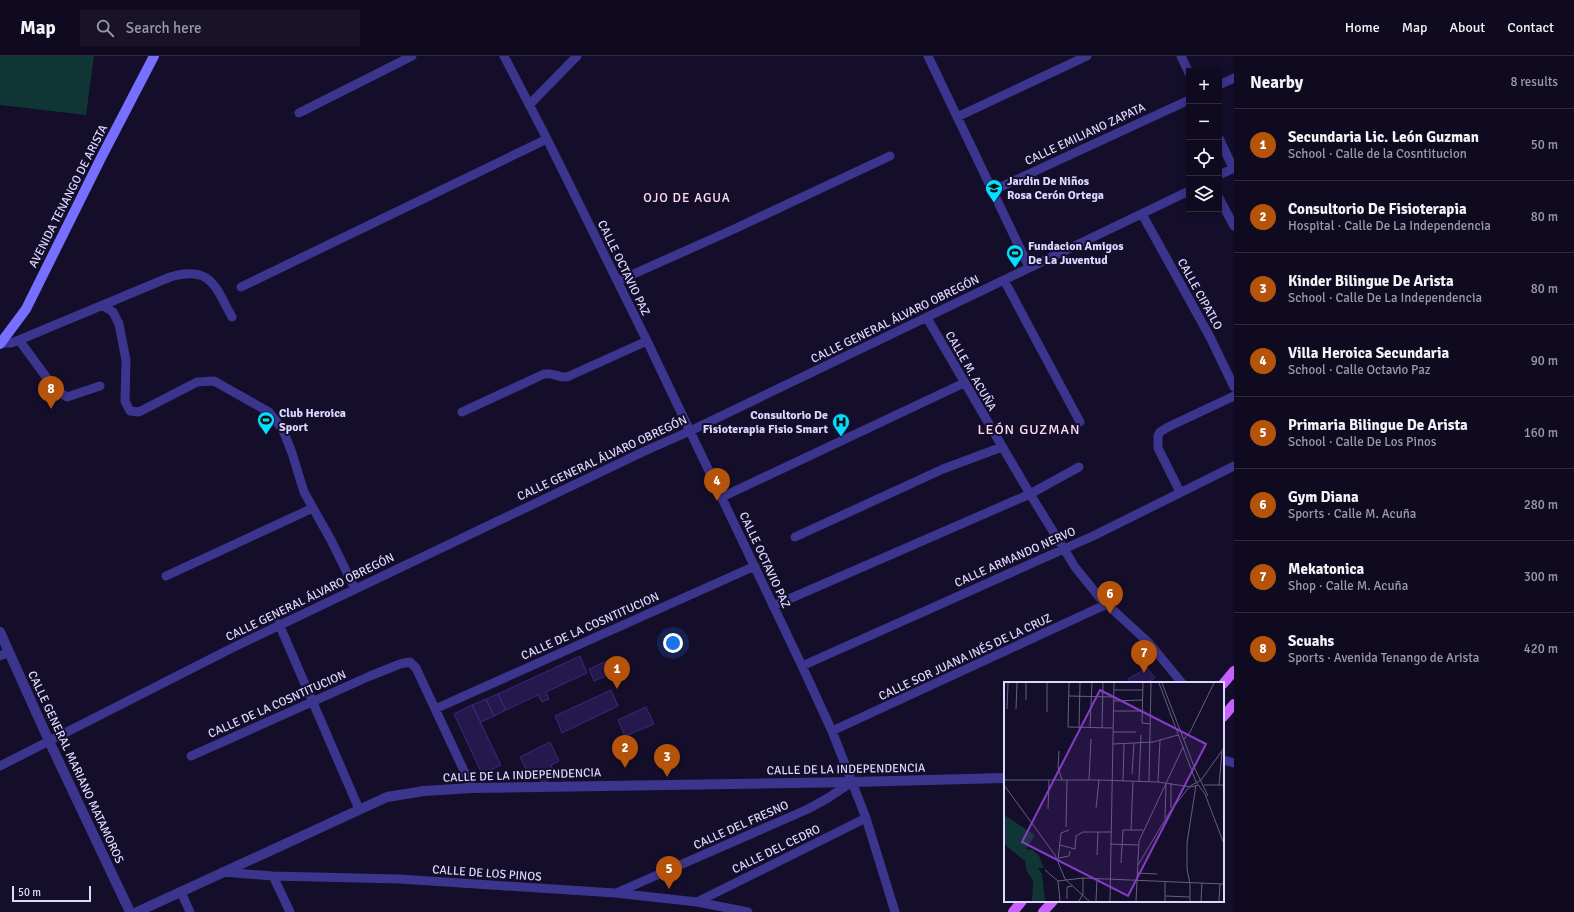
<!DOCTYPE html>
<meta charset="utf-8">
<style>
body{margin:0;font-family:Signika,sans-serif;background:#181329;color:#f1f3f6}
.controls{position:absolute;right:12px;top:12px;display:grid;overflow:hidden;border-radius:0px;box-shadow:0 2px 10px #0003}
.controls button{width:36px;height:36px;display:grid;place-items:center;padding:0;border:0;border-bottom:1px solid #2f2b3e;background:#0f0a20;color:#f1f3f6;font:20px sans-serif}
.scale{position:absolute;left:12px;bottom:10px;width:79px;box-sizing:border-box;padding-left:4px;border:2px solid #ddd8ff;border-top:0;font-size:11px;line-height:14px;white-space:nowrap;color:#ddd8ff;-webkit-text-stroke:3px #140e2b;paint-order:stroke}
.you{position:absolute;left:673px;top:587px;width:14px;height:14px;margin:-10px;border:3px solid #fff;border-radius:50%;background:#1a73e8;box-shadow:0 0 0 6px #1a73e833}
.badge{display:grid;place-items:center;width:26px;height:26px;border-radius:50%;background:#b45309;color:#fff;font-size:13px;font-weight:700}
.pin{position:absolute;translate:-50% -33px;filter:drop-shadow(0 1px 2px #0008)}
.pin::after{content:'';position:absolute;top:21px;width:14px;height:12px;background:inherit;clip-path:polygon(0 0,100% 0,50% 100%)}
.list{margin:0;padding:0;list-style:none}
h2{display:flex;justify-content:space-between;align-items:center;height:52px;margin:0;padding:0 16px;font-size:17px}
h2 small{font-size:13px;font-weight:400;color:#9b9aa5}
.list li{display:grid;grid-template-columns:26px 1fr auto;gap:12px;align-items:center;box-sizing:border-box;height:72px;padding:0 16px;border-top:1px solid #2f2b3e}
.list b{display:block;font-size:15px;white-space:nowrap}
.list p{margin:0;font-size:13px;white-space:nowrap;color:#9b9aa5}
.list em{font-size:13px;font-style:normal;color:#9b9aa5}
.icon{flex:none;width:22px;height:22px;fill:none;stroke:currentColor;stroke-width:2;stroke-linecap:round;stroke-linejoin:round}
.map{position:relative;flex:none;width:1234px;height:856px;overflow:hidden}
header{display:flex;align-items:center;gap:24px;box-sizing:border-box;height:56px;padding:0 20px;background:#0f0a20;border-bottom:1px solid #2f2b3e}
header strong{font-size:19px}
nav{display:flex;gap:22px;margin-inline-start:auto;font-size:14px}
.search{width:280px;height:36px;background:#181329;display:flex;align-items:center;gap:10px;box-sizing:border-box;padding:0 14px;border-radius:0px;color:#9b9aa5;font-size:15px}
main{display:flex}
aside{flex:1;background:#0f0a20}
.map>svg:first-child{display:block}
.green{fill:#103535}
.building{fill:#25184d;stroke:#3b287c}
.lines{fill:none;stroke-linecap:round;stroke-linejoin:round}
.minor{stroke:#3b358e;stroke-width:9}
.tertiary{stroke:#3b358e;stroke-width:10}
.secondary{stroke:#776fff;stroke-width:10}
.primary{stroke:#c85fff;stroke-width:10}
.labels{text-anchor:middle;stroke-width:4;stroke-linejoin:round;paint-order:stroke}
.street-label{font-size:12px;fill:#ddd8ff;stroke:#140e2b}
.poi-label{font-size:12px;font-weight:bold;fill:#ddd8ff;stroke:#140e2b;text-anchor:start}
.neighbourhood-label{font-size:13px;letter-spacing:1px;fill:#ffdaf0;stroke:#140e2b}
.quarter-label{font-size:14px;letter-spacing:1px;fill:#ffdaf0;stroke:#140e2b}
.inset-road{fill:none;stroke:#645f80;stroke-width:1}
.view{fill:#853dc5;fill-opacity:0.15;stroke:#853dc5;stroke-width:2}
.inset-edge{fill:none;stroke:#ddd8ff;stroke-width:2}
</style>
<header>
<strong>Map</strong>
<div class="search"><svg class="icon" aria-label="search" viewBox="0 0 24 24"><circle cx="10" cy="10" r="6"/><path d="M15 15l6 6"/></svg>Search here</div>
<nav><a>Home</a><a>Map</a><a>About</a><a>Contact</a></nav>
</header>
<main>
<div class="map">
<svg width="1234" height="856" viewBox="0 0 1234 856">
<rect width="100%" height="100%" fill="#140e2b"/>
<!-- green -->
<path class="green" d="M 0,0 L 94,0 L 86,59 L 0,49 Z"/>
<!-- building -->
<path class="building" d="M 580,600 L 587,617 L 546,636 L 549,643 L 542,646 L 538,639 L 506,654 L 498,638 Z
M 616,601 L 622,613 L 594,625 L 589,613 Z
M 1147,612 L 1155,622 L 1146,627 L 1130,627 L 1128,623 Z
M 611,634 L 618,650 L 562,677 L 555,660 Z
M 498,638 L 506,654 L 494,660 L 486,643 Z
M 486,643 L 494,660 L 481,666 L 472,649 Z
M 472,649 L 501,709 L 482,718 L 454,658 Z
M 646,651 L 654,668 L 625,680 L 618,664 Z
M 550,686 L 559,705 L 551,709 L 556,720 L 542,727 L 537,716 L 529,720 L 520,701 Z"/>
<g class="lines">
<!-- minor -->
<path class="minor" d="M 504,0 L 547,83 L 647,285 L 802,610 L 832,675 L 866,762 L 895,856
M 928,0 L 1029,211
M 1181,0 L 1189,17
M 1219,29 L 1234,22
M 529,49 L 577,0
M 299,57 L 412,0
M 957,61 L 1087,0
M 1219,82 L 1233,112
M 1219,119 L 1234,112
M 992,135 L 1189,44
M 1219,142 L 1234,170
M 1142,158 L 1210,281 L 1234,331
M 1004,224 L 1080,366
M 618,225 L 732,174 L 890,100
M 241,231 L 547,83
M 102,249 L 113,256 L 119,268 L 126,304 L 125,345 L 130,355 L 139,356 L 197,326 L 214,325 L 269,356 L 283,374 L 292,397 L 304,436 L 331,484 L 355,533
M 927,262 L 1030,438 L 1075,511 L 1099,541 L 1149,587 L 1182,627
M 19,284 L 55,333 L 67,341 L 100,330
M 1,287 L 11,287 L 19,284 L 170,221 C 212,209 215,231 232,261
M 462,356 L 544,318 C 552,316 559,322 567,321 L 647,285
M 1180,436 L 1158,392 L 1158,380 L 1160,376 L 1168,371 L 1234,340
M 722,441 L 964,327
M 795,481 L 943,413 L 1002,391
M 166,520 L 313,452
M 773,550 L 1030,438 L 1079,411
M 279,568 L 359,753
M 0,600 L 9,596
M 802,610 L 1093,480 L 1234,410
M 435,653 L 755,510
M 832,675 L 1107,548
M 191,700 L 370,620 L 400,608 L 410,606 L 416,612 L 472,732
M 1223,704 L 1234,707
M 0,710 L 234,591 L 647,394 L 690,375 L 1189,135
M 222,816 L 273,820 L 399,823 L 615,837 L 697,846 L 748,856
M 273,820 L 290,856
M 181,836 L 190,856
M 616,837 L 808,753 L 828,742 L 852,726
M 697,846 L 866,762"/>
<!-- tertiary -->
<path class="tertiary" d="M 0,576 L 49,685 L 130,856
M 137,856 L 387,741 L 424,735 L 472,732 L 852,726 L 1005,722"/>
<!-- secondary -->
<path class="secondary" d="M 0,288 L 26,253 L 102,100 L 154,0"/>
<!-- primary -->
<path class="primary" d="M 1223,628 L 1234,615
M 1223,661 L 1234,648
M 1013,856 L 1022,845
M 1043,856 L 1053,845"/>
</g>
<!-- icons -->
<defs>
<g id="school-pin" transform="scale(0.9)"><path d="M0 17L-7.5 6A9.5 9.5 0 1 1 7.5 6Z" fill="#04deff" stroke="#140e2b"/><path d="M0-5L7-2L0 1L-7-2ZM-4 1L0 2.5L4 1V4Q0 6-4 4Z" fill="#111"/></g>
<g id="stadium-pin" transform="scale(0.9)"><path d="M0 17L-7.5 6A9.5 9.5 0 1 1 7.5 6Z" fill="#04deff" stroke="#140e2b"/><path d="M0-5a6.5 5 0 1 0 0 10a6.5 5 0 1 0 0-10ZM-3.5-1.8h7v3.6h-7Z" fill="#111"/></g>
<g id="hospital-pin" transform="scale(0.9)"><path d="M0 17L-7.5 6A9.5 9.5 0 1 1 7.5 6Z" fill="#04deff" stroke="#140e2b"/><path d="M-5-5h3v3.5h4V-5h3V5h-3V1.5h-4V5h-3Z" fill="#111"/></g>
</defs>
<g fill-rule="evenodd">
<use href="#school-pin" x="994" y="132"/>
<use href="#stadium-pin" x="1015" y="197"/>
<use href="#stadium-pin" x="266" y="364"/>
<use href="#hospital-pin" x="841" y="366"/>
</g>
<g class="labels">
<!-- street labels -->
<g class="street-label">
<text transform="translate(1085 78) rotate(-25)" y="4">CALLE EMILIANO ZAPATA</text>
<text transform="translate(68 140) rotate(-63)" y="4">AVENIDA TENANGO DE ARISTA</text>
<text transform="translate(624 212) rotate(64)" y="4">CALLE OCTAVIO PAZ</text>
<text transform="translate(1200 238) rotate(61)" y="4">CALLE CIPATLO</text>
<text transform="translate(895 263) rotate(-26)" y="4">CALLE GENERAL ÁLVARO OBREGÓN</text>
<text transform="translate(971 315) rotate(60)" y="4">CALLE M. ACUÑA</text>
<text transform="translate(602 402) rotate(-25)" y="4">CALLE GENERAL ÁLVARO OBREGÓN</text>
<text transform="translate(1015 501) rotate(-24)" y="4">CALLE ARMANDO NERVO</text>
<text transform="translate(765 504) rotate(65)" y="4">CALLE OCTAVIO PAZ</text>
<text transform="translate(310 541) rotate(-26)" y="4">CALLE GENERAL ÁLVARO OBREGÓN</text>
<text transform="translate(590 570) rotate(-24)" y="4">CALLE DE LA COSNTITUCION</text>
<text transform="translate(965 601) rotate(-25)" y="4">CALLE SOR JUANA INÉS DE LA CRUZ</text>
<text transform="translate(277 648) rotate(-24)" y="4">CALLE DE LA COSNTITUCION</text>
<text transform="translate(76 711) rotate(65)" y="4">CALLE GENERAL MARIANO MATAMOROS</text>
<text transform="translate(846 713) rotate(-1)" y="4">CALLE DE LA INDEPENDENCIA</text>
<text transform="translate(522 719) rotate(-2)" y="4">CALLE DE LA INDEPENDENCIA</text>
<text transform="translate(741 769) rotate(-24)" y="4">CALLE DEL FRESNO</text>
<text transform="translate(776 793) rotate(-26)" y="4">CALLE DEL CEDRO</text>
<text transform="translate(487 817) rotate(4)" y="4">CALLE DE LOS PINOS</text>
</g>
<!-- poi labels -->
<g class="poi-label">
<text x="1007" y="129">Jardin De Niños<tspan x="1007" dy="14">Rosa Cerón Ortega</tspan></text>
<text x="1028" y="194">Fundacion Amigos<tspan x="1028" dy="14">De La Juventud</tspan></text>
<text x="279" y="361">Club Heroica<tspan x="279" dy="14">Sport</tspan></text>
<text x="828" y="363" text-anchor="end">Consultorio De<tspan x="828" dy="14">Fisioterapia Fisio Smart</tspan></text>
</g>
<!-- neighbourhood labels -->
<g class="neighbourhood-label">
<text x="687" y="146">OJO DE AGUA</text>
</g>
<!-- quarter labels -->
<g class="quarter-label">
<text x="1029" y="378">LEÓN GUZMAN</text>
</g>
</g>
<!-- overview -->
<g transform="translate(1004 626)">
<rect width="220" height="220" fill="#140e2b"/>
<path d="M 0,133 L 31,153 L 22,167 L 29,168 L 35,174 L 40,186 L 34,186 L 38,192 L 41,219 L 28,219 L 29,199 L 22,187 L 21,179 L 0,162 Z" fill="#103535"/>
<path class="inset-road" d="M 65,1 L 64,45 L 109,46M 139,1 L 138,41 L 147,42M 155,1 L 192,100 L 201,112 L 220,162M 158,1 L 191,87 L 204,114M 110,8 L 138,8M 65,14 L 110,15M 22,18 L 22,1M 110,19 L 138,18M 3,27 L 4,1M 12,27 L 13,1M 110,29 L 138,29M 43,30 L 43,1M 75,45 L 76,1M 86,45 L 88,1M 98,46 L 99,1M 109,50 L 132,50M 180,57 L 186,50 L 210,1M 109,62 L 149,60 L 174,53M 55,69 L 54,85 L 58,98M 128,92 L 130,61M 0,98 L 95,98 L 154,100 L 187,105 L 194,103M 85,98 L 87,57M 119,99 L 120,62M 135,99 L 137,53M 145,99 L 147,1M 154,100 L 156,58M 0,103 L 51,173 L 61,197M 200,103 L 220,103M 215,103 L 218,70M 92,126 L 95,98M 167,126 L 167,101M 44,127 L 45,98M 161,136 L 162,102M 62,145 L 63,98M 127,148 L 129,99M 106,162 L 134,163M 56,163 L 71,167 L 72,154 L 79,150 L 107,150M 93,173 L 94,150M 55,176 L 65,174 L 66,169M 54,178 L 57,151 L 65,148M 117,181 L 119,148 L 139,148M 134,183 L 167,128 L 186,104 L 197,98 L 220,66M 41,188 L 54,199M 133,191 L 153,192M 61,197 L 85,219M 54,199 L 79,196 L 220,202M 54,199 L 56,219M 161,214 L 186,215M 63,217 L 63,205 L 68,204M 75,219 L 79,212 L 79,196M 92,219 L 93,197M 106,219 L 110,1M 132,219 L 135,159 L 179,65M 161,219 L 161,199M 186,219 L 186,202 L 183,187 L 183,161 L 192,103M 197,219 L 198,201M 215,219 L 216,202"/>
<path class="view" d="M 96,8 L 202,62 L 124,214 L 18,160 Z"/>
<rect width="220" height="220" class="inset-edge"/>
</g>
</svg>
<div class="controls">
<button>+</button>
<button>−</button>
<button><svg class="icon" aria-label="locate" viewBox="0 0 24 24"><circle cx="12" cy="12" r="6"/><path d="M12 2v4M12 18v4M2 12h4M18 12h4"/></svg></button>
<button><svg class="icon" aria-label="layers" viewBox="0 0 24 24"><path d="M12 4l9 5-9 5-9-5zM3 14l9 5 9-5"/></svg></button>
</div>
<div class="scale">50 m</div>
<div class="you"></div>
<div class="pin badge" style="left:617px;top:633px">1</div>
<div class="pin badge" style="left:625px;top:712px">2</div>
<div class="pin badge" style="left:667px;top:721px">3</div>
<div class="pin badge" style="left:717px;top:445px">4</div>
<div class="pin badge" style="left:669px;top:833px">5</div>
<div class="pin badge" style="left:1110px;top:558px">6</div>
<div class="pin badge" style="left:1144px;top:617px">7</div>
<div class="pin badge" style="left:51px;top:353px">8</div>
</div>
<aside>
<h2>Nearby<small>8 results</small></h2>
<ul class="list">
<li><span class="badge">1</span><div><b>Secundaria Lic. León Guzman</b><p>School · Calle de la Cosntitucion</p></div><em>50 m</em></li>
<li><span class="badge">2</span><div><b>Consultorio De Fisioterapia</b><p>Hospital · Calle De La Independencia</p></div><em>80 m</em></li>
<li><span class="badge">3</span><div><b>Kinder Bilingue De Arista</b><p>School · Calle De La Independencia</p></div><em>80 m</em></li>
<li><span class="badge">4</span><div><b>Villa Heroica Secundaria</b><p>School · Calle Octavio Paz</p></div><em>90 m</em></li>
<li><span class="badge">5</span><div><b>Primaria Bilingue De Arista</b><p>School · Calle De Los Pinos</p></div><em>160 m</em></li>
<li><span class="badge">6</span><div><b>Gym Diana</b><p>Sports · Calle M. Acuña</p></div><em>280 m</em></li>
<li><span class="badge">7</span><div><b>Mekatonica</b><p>Shop · Calle M. Acuña</p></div><em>300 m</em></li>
<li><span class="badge">8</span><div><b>Scuahs</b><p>Sports · Avenida Tenango de Arista</p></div><em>420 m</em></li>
</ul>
</aside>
</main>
